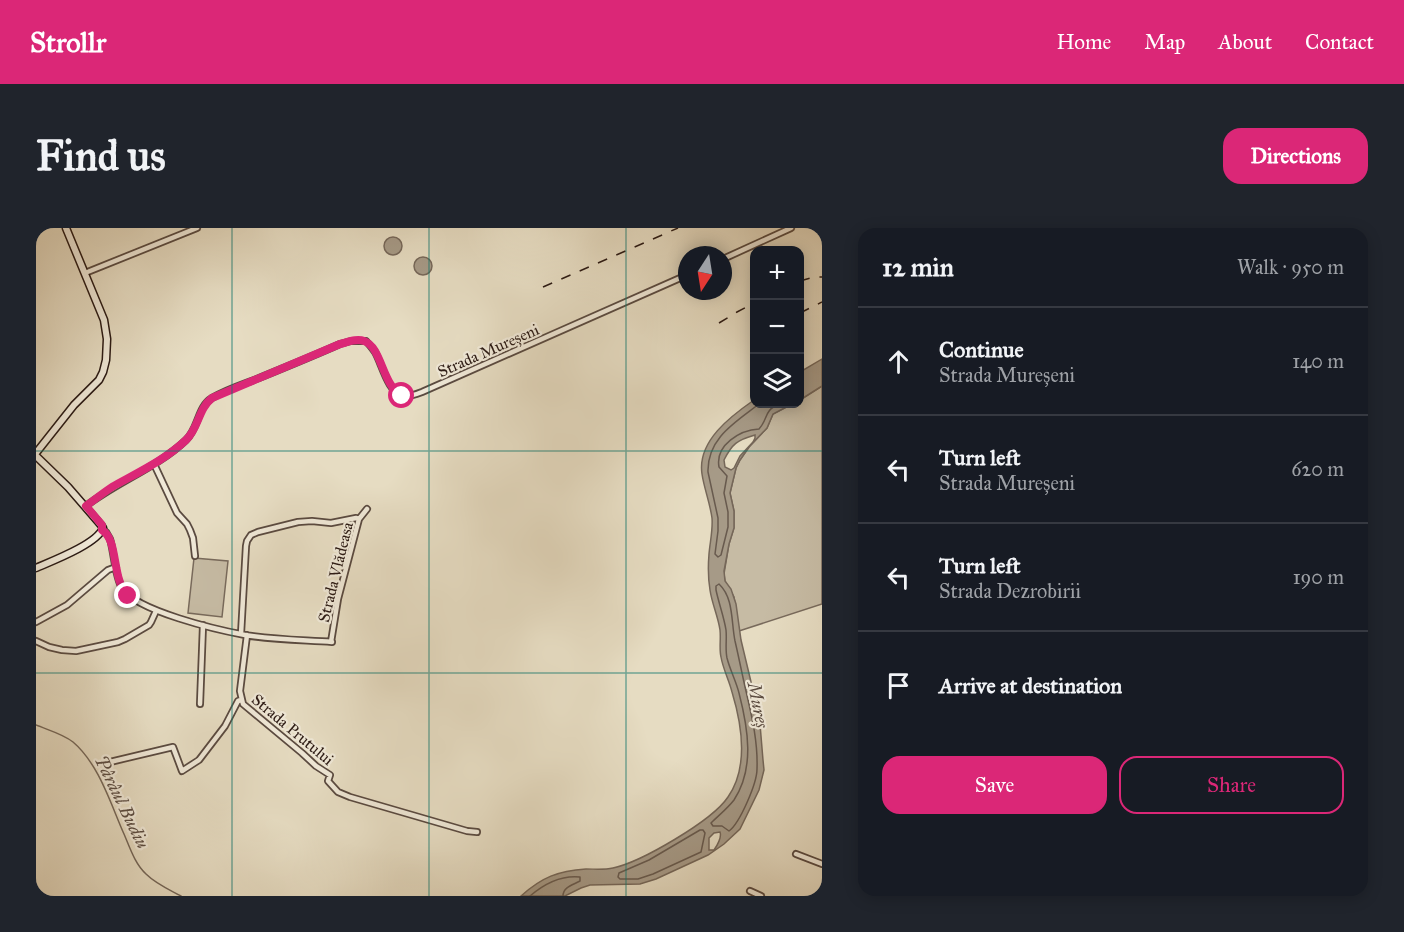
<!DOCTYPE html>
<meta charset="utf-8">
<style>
body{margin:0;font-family:"IM FELL Great Primer",serif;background:#20242c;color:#f1f3f6}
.controls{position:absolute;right:18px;top:18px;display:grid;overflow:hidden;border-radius:12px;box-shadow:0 3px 15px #0003}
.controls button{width:54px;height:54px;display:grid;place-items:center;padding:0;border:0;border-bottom:2px solid #363941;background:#171b24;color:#f1f3f6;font:30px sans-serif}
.compass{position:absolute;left:642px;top:18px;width:54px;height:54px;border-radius:50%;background:#171b24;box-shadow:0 3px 15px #0003;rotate:192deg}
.stop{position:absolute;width:18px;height:18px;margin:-14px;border:4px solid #db2777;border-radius:50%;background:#fff}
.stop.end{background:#db2777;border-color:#fff;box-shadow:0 2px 6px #0008}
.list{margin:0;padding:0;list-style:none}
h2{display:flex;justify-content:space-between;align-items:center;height:78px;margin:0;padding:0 24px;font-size:26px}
h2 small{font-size:20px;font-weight:400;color:#9ea1a6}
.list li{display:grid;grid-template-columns:39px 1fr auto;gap:18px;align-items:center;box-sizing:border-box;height:108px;padding:0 24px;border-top:2px solid #363941}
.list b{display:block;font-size:22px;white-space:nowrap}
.list p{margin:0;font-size:20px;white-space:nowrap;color:#9ea1a6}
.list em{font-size:20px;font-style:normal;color:#9ea1a6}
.actions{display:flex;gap:12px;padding:18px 24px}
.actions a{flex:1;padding:14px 0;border:2px solid #db2777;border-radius:18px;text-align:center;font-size:21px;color:#db2777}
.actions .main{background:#db2777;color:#fff}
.icon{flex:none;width:33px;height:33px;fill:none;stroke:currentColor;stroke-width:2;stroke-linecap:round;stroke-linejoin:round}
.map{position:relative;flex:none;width:786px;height:668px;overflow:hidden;border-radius:18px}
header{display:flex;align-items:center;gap:36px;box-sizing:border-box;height:84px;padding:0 30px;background:#db2777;color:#fff}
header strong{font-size:28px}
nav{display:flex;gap:33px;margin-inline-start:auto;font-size:21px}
.intro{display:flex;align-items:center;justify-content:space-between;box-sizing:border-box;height:144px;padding:0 36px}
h1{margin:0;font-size:42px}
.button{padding:15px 27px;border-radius:18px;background:#db2777;color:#fff;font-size:21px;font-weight:700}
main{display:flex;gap:36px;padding:0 36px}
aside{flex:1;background:#171b24;border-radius:18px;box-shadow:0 3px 15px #0003}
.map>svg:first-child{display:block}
.green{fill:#c6bba4;stroke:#786a5c;stroke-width:1.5}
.water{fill:#a69a87;stroke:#756759;stroke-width:1.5;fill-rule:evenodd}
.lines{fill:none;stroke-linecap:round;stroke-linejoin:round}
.shore{stroke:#685a4e;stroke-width:1.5}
.stream{stroke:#756759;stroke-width:1.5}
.street-casing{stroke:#5a4a40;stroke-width:8}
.secondary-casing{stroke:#2b1a14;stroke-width:9}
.street{stroke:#efe8d7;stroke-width:4.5}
.secondary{stroke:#efe8d7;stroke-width:6}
.rail{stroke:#2b1a14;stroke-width:1.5;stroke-dasharray:10 10;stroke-linecap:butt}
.route{stroke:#db2777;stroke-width:8}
.grid{fill:none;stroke:#0f766e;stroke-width:1.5;stroke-opacity:0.55}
.labels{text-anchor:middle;stroke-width:4.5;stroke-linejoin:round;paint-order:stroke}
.street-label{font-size:16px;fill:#2b1a14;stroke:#efe8d7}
.water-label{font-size:18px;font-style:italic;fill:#5c4d42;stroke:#efe8d7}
</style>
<header>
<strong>Strollr</strong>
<nav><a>Home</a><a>Map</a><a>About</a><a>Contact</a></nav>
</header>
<div class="intro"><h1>Find us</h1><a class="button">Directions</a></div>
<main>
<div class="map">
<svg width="786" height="668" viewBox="0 0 786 668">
<rect width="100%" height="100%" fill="#e6dcc2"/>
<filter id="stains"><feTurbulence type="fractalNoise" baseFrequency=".00333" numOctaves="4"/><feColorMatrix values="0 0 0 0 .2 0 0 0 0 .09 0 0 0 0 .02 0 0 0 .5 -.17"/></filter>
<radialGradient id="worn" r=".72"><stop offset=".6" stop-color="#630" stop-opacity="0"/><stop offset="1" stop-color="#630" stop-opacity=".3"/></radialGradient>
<!-- green -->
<path class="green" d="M 786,158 L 786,376 L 703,403 L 698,369 L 689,353 L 688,346 L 693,316 L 698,300 L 698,283 L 694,265 L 700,240 L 704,232 L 713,219 L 731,200 L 737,186 L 756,176 L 764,176 L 764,172 Z
M 158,330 L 192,333 L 186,389 L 152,385 Z"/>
<!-- water -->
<path class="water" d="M348 18a9 9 0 1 1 18 0a9 9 0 1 1-18 0Z
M378 38a9 9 0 1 1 18 0a9 9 0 1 1-18 0Z
M 786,131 L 786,158 L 764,172 L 764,144 Z
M 718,172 L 718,176 L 756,176 L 737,186 L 731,200 L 713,219 L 704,232 L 700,240 L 694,265 L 698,283 L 698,300 L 693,316 L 688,343 L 689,353 L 695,361 L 700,376 L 705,412 L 721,479 L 724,496 L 727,532 L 728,542 L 723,562 L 704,601 L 688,616 L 672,627 L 620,651 L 604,656 L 554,657 L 545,660 L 529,668 L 485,668 C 506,649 522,643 550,641 C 559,641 568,642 577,640 C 605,634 676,593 692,569 C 713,539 706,497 696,464 C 693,452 687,441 685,429 C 683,421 685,411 684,402 C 682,388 676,376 674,362 C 672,350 672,338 673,326 C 674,314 677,302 676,290 C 674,275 668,260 666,246 C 661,213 695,188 718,172 ZM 719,207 L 719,210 L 717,214 L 704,228 L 698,240 L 695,242 L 689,239 L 688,232 C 696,216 701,212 719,207 ZM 684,604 C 686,609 681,618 678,622 L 673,622 L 673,610 L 678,605 Z"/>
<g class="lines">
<!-- shore -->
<path class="shore" d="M 723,176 C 700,194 671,210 672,244 L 682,290 L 682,303 L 679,326 L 682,329 L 685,327 L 692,299 L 692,284 L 688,265 L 691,248 L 683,239 C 679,217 704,202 723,201 C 733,190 727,183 743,176
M 683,356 C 698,370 695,394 699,413 C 703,430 706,446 710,463 C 716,489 722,514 721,541 C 721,555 704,595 693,603 L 686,598 L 677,598 L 675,595 C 683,587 691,581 698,572 C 719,540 712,500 703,465 C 700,453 694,442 691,430 C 689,421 691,411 690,402 C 688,389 683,376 680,362 L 680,358 Z
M 664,602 L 667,602 L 669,605 L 665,624 L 617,646 L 602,651 L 584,651 L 582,649 L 583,645 L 613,632 Z
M 494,668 C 508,656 525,647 544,649 L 544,653 C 537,657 527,659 527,668"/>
<!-- stream -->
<path class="stream" d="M 0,497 C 12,502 27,506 37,514 C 63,536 75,577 88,606 C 94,620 99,636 110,646 C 120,656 134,662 145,668"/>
<!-- street casing -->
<g class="street-casing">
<path id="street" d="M 687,31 L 755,0
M 49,45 L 161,0
M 118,236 L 141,285 L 151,296 L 154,302 L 157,310 L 159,328
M 50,278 C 81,254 122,239 150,212 C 163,200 161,179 176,170 C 191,161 208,156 223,150 C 250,139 277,128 304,116 L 315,113 L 330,113 C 333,116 336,120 339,124 C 346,136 352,165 367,168 C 374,169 381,166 386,164 L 651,47
M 66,302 L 70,304 L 74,311 C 78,324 79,349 86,360 C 100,383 182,402 209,407 C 238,412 268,412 296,414
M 0,394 L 31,377 L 72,342 L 80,339
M 205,406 L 210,318 L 211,313 L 215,307 L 222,304 L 262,294 L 276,293 L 295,295 L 320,290 L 323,291
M 211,407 L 204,463 L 207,476 L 266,525 L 280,538 L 294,547 L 292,553 L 302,564 L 314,569 L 431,603 L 441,604
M 0,413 L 13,419 L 26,422 L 40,423 L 82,414 L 89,411 L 113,397 L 115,394 L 120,383
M 295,414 L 302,371 L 323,291 L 331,281
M 164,476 L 167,397
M 74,534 L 137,519 L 146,543 L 163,532 L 189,498 L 202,473 L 205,472
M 760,626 L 786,636
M 714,663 L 725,668"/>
</g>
<!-- secondary casing -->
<g class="secondary-casing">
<path id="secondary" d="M 0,225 L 38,177 L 63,152 L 67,144 L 70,132 L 71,111 L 68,92 L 30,0
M 0,228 L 32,259 L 65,297 L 67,300 C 61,316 16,333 0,340"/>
</g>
<!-- street -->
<use href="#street" class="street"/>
<!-- secondary -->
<use href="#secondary" class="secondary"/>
<!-- rail -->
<path class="rail" d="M 764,53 L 778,49 L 786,49
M 507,59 L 642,0
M 764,85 L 786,74
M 683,95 L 701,84 L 718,75"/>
</g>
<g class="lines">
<!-- route -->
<path class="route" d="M 92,368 C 75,351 83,312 66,302 L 66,297 L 50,278 C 58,272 67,265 76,259 C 101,245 129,232 150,212 C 163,200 162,181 176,170 L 304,116 C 312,114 321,110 328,113 C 346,119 346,157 366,168"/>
</g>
<!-- grid -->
<path class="grid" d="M 196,0 L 196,668M 393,0 L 393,668M 590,0 L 590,668M 0,223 L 786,223M 0,445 L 786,445"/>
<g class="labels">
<!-- street labels -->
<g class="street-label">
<text transform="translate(452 122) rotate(-24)" y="6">Strada Mureșeni</text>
<text transform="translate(299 344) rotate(-76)" y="6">Strada Vlădeasa</text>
<text transform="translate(257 501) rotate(40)" y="6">Strada Prutului</text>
</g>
<!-- water labels -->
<g class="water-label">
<text transform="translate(722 477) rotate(79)" y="6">Mureș</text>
<text transform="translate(86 574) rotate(64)" y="6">Pârâul Budiu</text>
</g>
</g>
<rect width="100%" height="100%" filter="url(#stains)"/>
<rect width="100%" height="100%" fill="url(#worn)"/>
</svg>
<div class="controls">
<button>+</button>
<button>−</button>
<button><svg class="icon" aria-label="layers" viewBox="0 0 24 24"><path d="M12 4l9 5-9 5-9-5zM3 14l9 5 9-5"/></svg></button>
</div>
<svg class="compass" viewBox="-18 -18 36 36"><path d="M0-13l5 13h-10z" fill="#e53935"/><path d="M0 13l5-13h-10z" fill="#9ea1a6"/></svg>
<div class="stop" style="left:366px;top:168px"></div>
<div class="stop end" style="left:92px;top:368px"></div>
</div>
<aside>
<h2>12 min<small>Walk · 950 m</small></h2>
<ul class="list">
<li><svg class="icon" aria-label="ahead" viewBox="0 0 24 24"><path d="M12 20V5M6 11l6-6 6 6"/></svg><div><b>Continue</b><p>Strada Mureșeni</p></div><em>140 m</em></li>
<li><svg class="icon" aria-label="left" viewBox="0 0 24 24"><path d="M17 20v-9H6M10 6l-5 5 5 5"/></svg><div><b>Turn left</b><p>Strada Mureșeni</p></div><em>620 m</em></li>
<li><svg class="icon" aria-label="left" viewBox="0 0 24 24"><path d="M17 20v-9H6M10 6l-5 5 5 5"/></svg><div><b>Turn left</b><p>Strada Dezrobirii</p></div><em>190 m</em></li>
<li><svg class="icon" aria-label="arrive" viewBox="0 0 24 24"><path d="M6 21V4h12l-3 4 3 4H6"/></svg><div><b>Arrive at destination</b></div></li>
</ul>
<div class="actions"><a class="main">Save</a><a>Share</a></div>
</aside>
</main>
